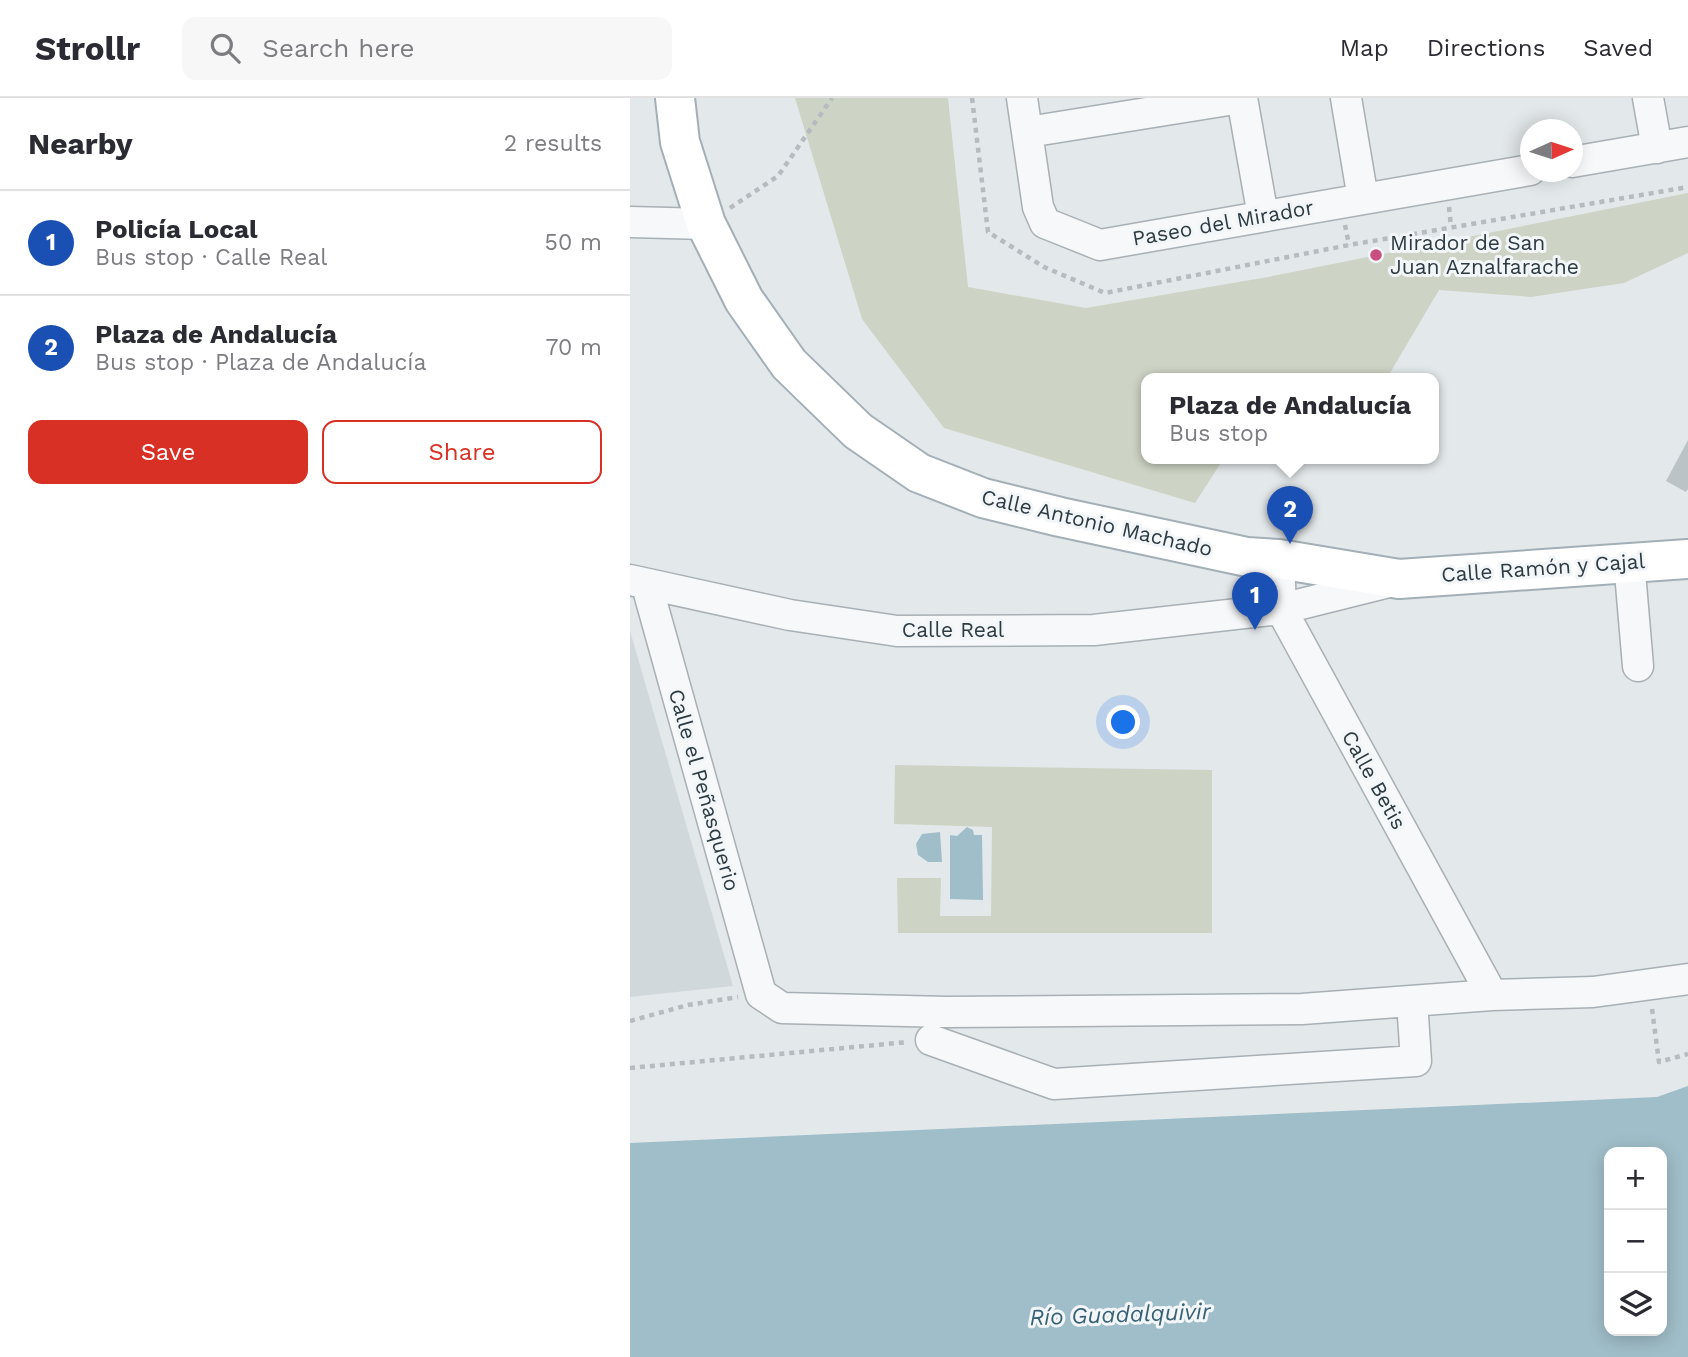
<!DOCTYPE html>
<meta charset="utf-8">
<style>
body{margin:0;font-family:"Work Sans",sans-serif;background:#f7f7f7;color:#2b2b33}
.controls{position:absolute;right:21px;bottom:21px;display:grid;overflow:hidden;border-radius:14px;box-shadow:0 4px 18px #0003}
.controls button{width:63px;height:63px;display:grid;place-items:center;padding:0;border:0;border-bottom:2px solid #e1e1e2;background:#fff;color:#2b2b33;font:35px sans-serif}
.compass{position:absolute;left:890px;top:21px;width:63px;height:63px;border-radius:50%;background:#fff;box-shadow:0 4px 18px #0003;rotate:87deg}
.you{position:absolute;left:494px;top:625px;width:24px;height:24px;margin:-18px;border:5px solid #fff;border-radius:50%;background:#1a73e8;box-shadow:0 0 0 10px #1a73e833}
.badge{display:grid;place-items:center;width:46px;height:46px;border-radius:50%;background:#d93025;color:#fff;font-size:23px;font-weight:700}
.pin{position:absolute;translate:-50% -58px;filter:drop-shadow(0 2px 4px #0008)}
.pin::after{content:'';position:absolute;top:37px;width:24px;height:21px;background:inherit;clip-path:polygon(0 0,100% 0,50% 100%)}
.popup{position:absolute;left:511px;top:275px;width:298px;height:91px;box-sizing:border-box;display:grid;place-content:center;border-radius:14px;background:#fff;filter:drop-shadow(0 2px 5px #0005);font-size:23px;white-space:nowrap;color:#7c7c81}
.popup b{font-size:26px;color:#2b2b33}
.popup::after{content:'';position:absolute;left:50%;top:100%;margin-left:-14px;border:14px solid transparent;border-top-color:#fff}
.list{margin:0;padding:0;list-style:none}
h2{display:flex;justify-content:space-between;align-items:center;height:91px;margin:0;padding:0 28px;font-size:30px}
h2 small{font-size:23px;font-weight:400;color:#7c7c81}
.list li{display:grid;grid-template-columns:46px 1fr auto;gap:21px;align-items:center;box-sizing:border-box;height:105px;padding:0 28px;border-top:2px solid #e1e1e2}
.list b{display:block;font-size:26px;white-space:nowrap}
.list p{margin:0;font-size:23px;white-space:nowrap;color:#7c7c81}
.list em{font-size:23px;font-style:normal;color:#7c7c81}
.actions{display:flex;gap:14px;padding:21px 28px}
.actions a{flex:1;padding:16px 0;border:2px solid #d93025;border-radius:14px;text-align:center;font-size:24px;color:#d93025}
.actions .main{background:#d93025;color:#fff}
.icon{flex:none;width:38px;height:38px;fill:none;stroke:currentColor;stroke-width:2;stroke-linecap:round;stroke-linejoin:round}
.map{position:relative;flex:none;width:1058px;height:1259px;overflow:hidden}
header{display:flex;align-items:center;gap:42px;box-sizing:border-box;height:98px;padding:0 35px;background:#fff;border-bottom:2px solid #e1e1e2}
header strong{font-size:33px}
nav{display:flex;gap:38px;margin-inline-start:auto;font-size:24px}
.search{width:490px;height:63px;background:#f7f7f7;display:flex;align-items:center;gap:18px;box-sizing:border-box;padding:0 24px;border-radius:14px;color:#7c7c81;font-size:26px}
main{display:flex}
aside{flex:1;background:#fff}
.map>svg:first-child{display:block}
.built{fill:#d1d8dc}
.green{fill:#cdd4c5}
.water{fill:#a0bec9;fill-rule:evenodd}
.building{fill:#bbc3c7}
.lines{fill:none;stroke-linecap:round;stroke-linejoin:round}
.minor-casing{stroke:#a8b0b5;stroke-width:33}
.major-casing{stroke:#a3afb6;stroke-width:42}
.path{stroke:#b5bbbe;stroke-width:4.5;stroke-dasharray:5 5;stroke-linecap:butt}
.minor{stroke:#f6f8f9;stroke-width:30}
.major{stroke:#fff;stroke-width:38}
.poi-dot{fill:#c94f80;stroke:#f3f6f8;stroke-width:2.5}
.labels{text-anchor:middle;stroke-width:6;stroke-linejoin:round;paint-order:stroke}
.street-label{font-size:21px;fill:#2c3a42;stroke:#f3f6f8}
.poi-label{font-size:21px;fill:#2c3a42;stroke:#f3f6f8;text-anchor:start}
.water-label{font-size:23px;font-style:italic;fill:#376275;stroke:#f3f6f8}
</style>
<header>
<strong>Strollr</strong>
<div class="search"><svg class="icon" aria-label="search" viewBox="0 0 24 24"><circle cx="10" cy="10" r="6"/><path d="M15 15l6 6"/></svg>Search here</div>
<nav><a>Map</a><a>Directions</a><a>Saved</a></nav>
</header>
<main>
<aside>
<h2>Nearby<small>2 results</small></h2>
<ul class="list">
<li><span class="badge" style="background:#1a4fb4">1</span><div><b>Policía Local</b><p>Bus stop · Calle Real</p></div><em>50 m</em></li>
<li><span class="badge" style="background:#1a4fb4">2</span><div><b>Plaza de Andalucía</b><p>Bus stop · Plaza de Andalucía</p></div><em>70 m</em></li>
</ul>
<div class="actions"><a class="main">Save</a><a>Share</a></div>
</aside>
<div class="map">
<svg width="1058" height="1259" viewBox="0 0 1058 1259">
<rect width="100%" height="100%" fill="#e3e8eb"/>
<!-- built -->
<path class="built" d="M 0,533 L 103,888 L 0,899 Z"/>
<!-- green -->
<path class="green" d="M 165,0 L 318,0 L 338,189 L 456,210 L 638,179 L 1058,95 L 1058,155 L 994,185 L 901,199 L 809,192 L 757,280 L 516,280 L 516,360 L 594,360 L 565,405 L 314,330 L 232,221 Z
M 265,667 L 582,672 L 582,835 L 268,835 L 267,780 L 311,780 L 310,818 L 361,818 L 362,729 L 264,726 Z"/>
<!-- water -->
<path class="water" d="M 337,729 L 343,732 L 344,737 L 352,737 L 353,802 L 320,801 L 320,737 L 327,738 Z
M 310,734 L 312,764 L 298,764 L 288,757 L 286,746 L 292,736 Z
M 1058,988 L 1058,1259 L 0,1259 L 0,1045 L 1027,999 ZM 1032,1054 L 1032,1233 L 979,1233 L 979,1054 Z"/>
<!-- building -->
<path class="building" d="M 1058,342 L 1058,391 L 1056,394 L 1036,383 Z"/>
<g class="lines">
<!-- minor casing -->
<g class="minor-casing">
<path id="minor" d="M 392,0 L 408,109 L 415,125 L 470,147 L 900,72
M 612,0 L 633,118
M 716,0 L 733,101
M 1018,0 L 1027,50
M 398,34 L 611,0
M 942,64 L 1058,44
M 0,124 L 76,126
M 649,461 L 651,511 L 862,897
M 999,463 L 1008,568
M 0,482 L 160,517 L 267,533 L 464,532 L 651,511 L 763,483
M 17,488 L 131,896 L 152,910 L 317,914 L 672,911 L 862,897 L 963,894 L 1058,881
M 301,942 L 424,986 L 786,963 L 783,918"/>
</g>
<!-- major casing -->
<g class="major-casing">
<path id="major" d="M 45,0 L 50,44 L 76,126 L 114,202 L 159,266 L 228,333 L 289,375 L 353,400 L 430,419 L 617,459 L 649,461 L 769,481 L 1058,461"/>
</g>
<!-- path -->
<path class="path" d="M 342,0 L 358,134 L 414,169 L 475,195 L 719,147 L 1058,89
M 819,109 L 821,129
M 100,110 L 148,78 L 202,0
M 715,127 L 719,147
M 1022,911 L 1029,964 L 1058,956
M 0,923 L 58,907 L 108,899
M 0,970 L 278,944"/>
<!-- minor -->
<use href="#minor" class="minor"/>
<!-- major -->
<use href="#major" class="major"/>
</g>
<!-- markers -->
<circle class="poi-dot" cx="746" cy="157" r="7"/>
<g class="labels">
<!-- street labels -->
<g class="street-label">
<text transform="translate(593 125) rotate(-10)" y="7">Paseo del Mirador</text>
<text transform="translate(467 425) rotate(13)" y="7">Calle Antonio Machado</text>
<text transform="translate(913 470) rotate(-4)" y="7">Calle Ramón y Cajal</text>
<text x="323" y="539">Calle Real</text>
<text transform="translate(744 682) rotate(61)" y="7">Calle Betis</text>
<text transform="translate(74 692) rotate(74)" y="7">Calle el Peñasquerio</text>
</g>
<!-- poi labels -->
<g class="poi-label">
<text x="760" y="152">Mirador de San<tspan x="760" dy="24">Juan Aznalfarache</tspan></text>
</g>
<!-- water labels -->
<g class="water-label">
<text transform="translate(490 1216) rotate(-2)" y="8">Río Guadalquivir</text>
</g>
</g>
</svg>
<div class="controls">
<button>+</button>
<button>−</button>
<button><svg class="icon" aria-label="layers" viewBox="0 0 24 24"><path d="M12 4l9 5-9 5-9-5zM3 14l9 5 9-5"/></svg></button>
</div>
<svg class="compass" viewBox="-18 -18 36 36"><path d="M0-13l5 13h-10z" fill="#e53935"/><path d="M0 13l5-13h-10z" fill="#7c7c81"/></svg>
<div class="you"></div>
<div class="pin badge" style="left:625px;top:532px;background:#1a4fb4">1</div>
<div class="pin badge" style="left:660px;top:446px;background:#1a4fb4">2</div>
<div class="popup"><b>Plaza de Andalucía</b>Bus stop</div>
</div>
</main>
